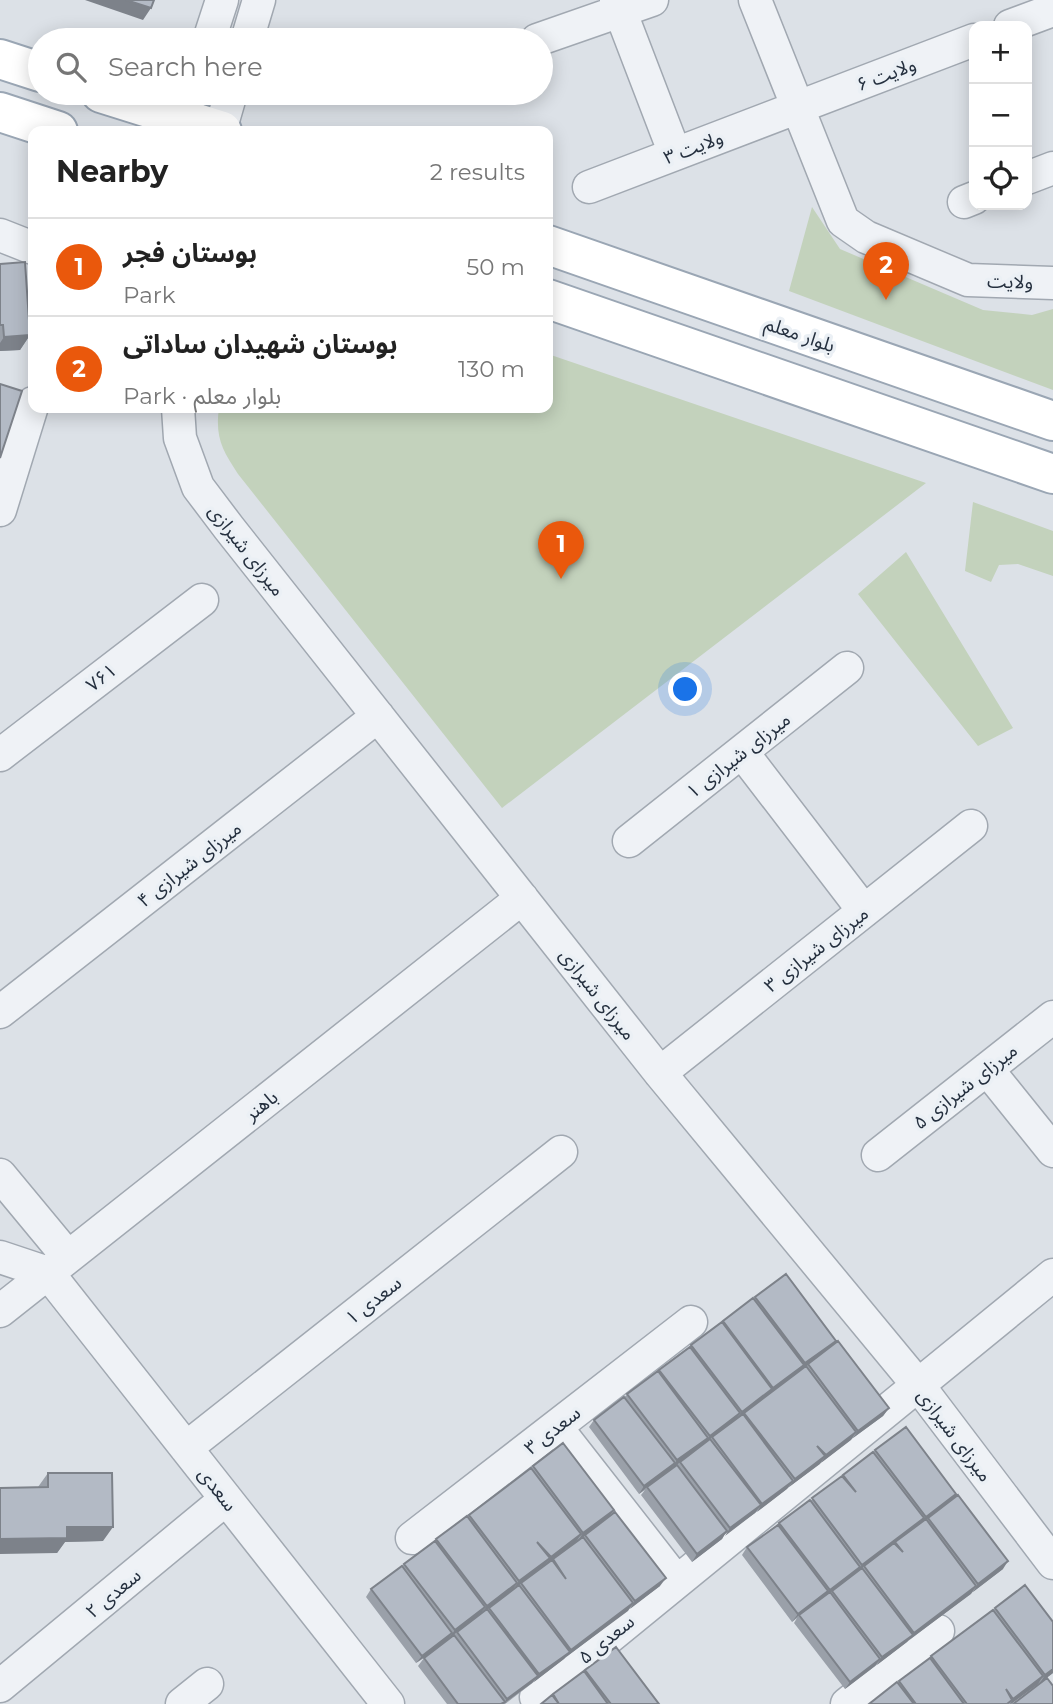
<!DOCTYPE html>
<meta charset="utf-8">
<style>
body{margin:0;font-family:Montserrat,"Noto Sans Arabic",sans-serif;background:#f6f6f6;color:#222}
.controls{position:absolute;right:21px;top:21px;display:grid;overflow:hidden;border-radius:14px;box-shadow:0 4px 18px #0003}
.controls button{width:63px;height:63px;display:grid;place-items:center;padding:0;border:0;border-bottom:2px solid #e0e0e0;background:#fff;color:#222;font:35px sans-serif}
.you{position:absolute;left:686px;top:690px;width:24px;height:24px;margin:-18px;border:5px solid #fff;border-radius:50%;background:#1a73e8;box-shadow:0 0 0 10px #1a73e833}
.badge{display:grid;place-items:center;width:46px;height:46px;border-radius:50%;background:#ea580c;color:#fff;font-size:23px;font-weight:700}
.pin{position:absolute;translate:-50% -58px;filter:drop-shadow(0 2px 4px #0008)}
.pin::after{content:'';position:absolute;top:37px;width:24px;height:21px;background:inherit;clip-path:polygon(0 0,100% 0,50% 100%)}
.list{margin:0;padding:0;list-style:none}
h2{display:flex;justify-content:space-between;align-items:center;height:91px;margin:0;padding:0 28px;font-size:30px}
h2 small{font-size:23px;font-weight:400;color:#767676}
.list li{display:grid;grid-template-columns:46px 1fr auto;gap:21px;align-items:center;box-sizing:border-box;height:98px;padding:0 28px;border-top:2px solid #e0e0e0}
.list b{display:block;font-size:26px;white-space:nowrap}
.list p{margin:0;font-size:23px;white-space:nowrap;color:#767676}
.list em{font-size:23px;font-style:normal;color:#767676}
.icon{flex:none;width:38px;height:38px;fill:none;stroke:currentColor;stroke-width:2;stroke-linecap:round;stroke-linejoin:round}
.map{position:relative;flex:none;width:1053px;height:1704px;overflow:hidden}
.search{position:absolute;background:#fff;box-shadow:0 4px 18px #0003;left:28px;top:28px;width:525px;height:77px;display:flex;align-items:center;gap:18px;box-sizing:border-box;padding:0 24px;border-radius:38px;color:#767676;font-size:26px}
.panel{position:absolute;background:#fff;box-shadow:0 4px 18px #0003;left:28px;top:126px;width:525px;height:287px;border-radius:14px}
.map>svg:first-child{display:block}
.green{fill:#c3d2bc}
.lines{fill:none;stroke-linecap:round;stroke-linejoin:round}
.minor-casing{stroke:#a1a8b1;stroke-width:35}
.major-casing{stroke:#9aa6b4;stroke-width:42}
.minor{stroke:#eff2f6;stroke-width:32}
.major{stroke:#fff;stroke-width:38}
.wall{fill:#9aa0a9}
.shaded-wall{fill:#7d828a}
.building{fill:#b3bac5;stroke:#7d828a;stroke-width:2}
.labels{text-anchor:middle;stroke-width:7;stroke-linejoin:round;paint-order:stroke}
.street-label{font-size:19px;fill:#25303f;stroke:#ebf0f5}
</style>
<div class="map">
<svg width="1053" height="1704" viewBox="0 0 1053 1704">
<rect width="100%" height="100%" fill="#dce1e7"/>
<!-- green -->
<path class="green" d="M 812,207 L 840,249 L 983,310 L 1032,315 L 1053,309 L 1053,390 L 789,291 Z
M 548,354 L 926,483 L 502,808 L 238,474 C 222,450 215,437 219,408 L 548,408 Z
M 973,502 L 1053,531 L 1053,576 L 1018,564 L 999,565 L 991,582 L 965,571 Z
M 906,552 L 1013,728 L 978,746 L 858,594 Z"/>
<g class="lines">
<!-- minor casing -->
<g class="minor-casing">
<path id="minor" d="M 616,0 L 675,154
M 755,0 L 843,221 L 866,237 L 968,280 L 1053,283
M 1010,26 L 1053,10
M 209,40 L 222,0
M 247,40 L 259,0
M 537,40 L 652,0
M 182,120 L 191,93
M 220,131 L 231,93
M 1027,178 L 1053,168
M 589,187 L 974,40
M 964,202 L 974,198
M 0,235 L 33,248
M 178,408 L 180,438 L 198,487 L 229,528 L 660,1073 L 918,1385 L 1053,1563
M 0,510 L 33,403
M 742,752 L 864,911
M 0,755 L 202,600
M 629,841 L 847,668
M 0,1012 L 378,716
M 987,1069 L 1053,1151
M 660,1073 L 971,826
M 878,1155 L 1053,1017
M 0,1175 L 68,1257
M 0,1257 L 48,1273 L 388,1704
M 0,1311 L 522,898
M 556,1427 L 677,1582
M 186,1448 L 561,1152
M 412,1538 L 691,1322
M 0,1686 L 226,1499
M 536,1697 L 1053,1275
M 182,1704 L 207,1684
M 847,1704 L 938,1631"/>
</g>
<!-- major casing -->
<g class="major-casing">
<path id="major" d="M 0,59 L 40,72
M 101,93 L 222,131
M 0,112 L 58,131
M 548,245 L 1053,421
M 548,299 L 1053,474"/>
</g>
<!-- minor -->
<use href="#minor" class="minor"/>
<!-- major -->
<use href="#major" class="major"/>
</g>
<!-- wall -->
<path class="wall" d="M 0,264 L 30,335 L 20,350 L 0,351 Z
M 755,1297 L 836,1341 L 833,1346 L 889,1408 L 883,1416 L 853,1438 L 755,1513 L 724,1535 L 722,1539 L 692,1562 L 641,1495 L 645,1490 L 639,1494 L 589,1427 L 594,1420 Z
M 875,1450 L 953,1499 L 1003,1569 L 845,1689 L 794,1623 L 797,1618 L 792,1622 L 742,1555 L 747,1547 L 810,1501 Z
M 533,1466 L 609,1517 L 660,1586 L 629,1609 L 505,1704 L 447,1704 L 418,1666 L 424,1658 L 416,1663 L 366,1597 L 371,1589 Z
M 48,1473 L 103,1541 L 65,1542 L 57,1553 L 38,1487 Z
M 995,1608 L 1053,1673 L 1011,1704 L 869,1704 Z
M 585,1670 L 659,1704 L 541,1704 Z"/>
<!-- shaded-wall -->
<path class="shaded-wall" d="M 85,0 L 126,0 L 151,8 L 143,20 Z
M 30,335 L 20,350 L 0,351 L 0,343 L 4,337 Z
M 836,1341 L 831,1348 L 800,1371 L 805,1363 Z
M 804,1365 L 798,1372 L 768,1395 L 773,1388 Z
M 772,1389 L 767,1397 L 737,1419 L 742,1412 Z
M 889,1408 L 883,1416 L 853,1438 L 858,1431 Z
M 740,1413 L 735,1421 L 712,1437 L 704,1444 L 710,1436 Z
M 856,1432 L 851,1440 L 821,1463 L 826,1455 Z
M 708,1438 L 703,1446 L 672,1468 L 677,1460 Z
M 825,1456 L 820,1464 L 789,1487 L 795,1479 Z
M 675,1463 L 670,1471 L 647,1487 L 639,1494 L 644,1486 Z
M 793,1481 L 787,1489 L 757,1512 L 762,1504 Z
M 956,1494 L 951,1502 L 928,1518 L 921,1525 L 926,1517 Z
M 761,1505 L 755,1513 L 725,1536 L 730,1528 Z
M 614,1510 L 608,1518 L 578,1541 L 583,1533 Z
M 924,1518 L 919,1526 L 895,1542 L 893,1545 L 864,1566 L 857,1573 L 862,1565 Z
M 67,1527 L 113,1527 L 103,1541 L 65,1542 L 57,1553 L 0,1554 L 0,1539 Z
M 727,1531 L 722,1539 L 692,1562 L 697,1554 Z
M 581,1534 L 576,1542 L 545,1565 L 551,1557 Z
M 550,1558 L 544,1566 L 514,1589 L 519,1581 Z
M 1008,1561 L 1003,1569 L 973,1592 L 978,1584 Z
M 860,1567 L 855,1574 L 824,1597 L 830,1590 Z
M 666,1578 L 660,1586 L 630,1609 L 635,1601 Z
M 517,1583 L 512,1591 L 482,1613 L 487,1606 Z
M 976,1586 L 971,1594 L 909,1640 L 914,1633 Z
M 828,1591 L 823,1599 L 799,1615 L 792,1622 L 798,1614 Z
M 633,1603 L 628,1611 L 566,1657 L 571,1650 Z
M 485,1607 L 480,1615 L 449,1638 L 455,1630 Z
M 452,1633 L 447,1641 L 416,1663 L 422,1656 Z
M 913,1635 L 907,1642 L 877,1665 L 882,1657 Z
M 570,1652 L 564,1659 L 534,1682 L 539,1674 Z
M 880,1659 L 875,1666 L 845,1689 L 850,1682 Z
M 1053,1669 L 1053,1673 L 1040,1683 L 1045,1675 Z
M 538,1676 L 532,1683 L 503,1704 L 507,1699 Z
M 1043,1676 L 1038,1684 L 1011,1704 L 1010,1704 L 1013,1699 Z"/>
<!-- building -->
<path class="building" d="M 126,0 L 154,0 L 151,8 Z
M 25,262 L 30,335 L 4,337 L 3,325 L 0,325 L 0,264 Z
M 0,384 L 22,391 L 0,458 Z
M 786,1274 L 836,1341 L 805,1363 L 755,1297 Z
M 753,1298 L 804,1365 L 773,1388 L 723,1321 Z
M 722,1322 L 772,1389 L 742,1412 L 691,1345 Z
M 838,1341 L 889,1408 L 858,1431 L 808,1364 Z
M 690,1347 L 740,1413 L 710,1436 L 659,1370 Z
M 806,1366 L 856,1432 L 826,1455 L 817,1446 L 825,1456 L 795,1479 L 744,1413 Z
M 658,1371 L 708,1438 L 677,1460 L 627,1394 Z
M 624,1397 L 675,1463 L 644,1486 L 594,1420 Z
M 743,1414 L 793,1481 L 762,1504 L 712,1437 Z
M 906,1427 L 956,1494 L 926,1517 L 875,1450 Z
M 710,1439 L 761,1505 L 730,1528 L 680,1462 Z
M 563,1443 L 614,1510 L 583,1533 L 533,1466 Z
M 873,1452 L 924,1518 L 862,1565 L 812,1498 L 842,1476 L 856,1492 L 843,1475 Z
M 677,1465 L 727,1531 L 697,1554 L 647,1487 Z
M 531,1468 L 581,1534 L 551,1557 L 537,1542 L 550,1558 L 519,1581 L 469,1515 Z
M 48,1473 L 112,1473 L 113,1527 L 67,1527 L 67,1538 L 0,1539 L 0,1488 L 48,1487 Z
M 958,1495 L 1008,1561 L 978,1584 L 928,1518 Z
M 810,1500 L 860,1567 L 830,1590 L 779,1523 Z
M 615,1512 L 666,1578 L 635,1601 L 585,1535 Z
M 467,1516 L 517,1583 L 487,1606 L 436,1539 Z
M 926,1519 L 976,1586 L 914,1633 L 864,1566 L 894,1543 L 903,1552 L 895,1542 Z
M 778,1525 L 828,1591 L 798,1614 L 747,1547 Z
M 583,1537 L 633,1603 L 571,1650 L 521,1583 L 552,1560 L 566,1579 L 553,1559 Z
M 435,1541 L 485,1607 L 455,1630 L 404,1564 Z
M 402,1566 L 452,1633 L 422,1656 L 371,1589 Z
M 862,1568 L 913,1635 L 882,1657 L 832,1591 Z
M 519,1585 L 570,1652 L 539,1674 L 489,1608 Z
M 1025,1585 L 1053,1622 L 1053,1669 L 1045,1675 L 995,1608 Z
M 830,1592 L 880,1659 L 850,1682 L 799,1615 Z
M 487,1609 L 538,1676 L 507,1699 L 457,1632 Z
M 993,1610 L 1043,1676 L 1013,1699 L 1006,1689 L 1012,1700 L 1007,1704 L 967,1704 L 931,1656 Z
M 454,1635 L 505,1702 L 501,1704 L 458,1704 L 424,1658 Z
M 616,1647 L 659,1704 L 611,1704 L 585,1670 Z
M 930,1658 L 964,1704 L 916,1704 L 899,1681 Z
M 584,1671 L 608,1704 L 559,1704 L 553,1694 Z
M 1047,1678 L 1053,1686 L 1053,1704 L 1013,1704 Z
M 897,1682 L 914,1704 L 869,1704 Z
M 552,1695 L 559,1704 L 541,1704 Z"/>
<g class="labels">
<!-- street labels -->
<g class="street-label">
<text transform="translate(886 74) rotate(-21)" y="7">ولایت ۶</text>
<text transform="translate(693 147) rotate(-21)" y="7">ولایت ۳</text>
<text transform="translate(1010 281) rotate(1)" y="7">ولایت</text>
<text transform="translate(800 334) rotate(19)" y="7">بلوار معلم</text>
<text transform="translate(247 550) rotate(52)" y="7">میرزای شیرازی</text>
<text transform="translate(101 677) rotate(-38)" y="7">۷۶۱</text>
<text transform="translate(738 755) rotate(-38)" y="7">میرزای شیرازی ۱</text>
<text transform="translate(189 864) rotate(-38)" y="7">میرزای شیرازی ۴</text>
<text transform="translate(816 949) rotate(-38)" y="7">میرزای شیرازی ۳</text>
<text transform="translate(598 994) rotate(52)" y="7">میرزای شیرازی</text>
<text transform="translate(965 1086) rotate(-38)" y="7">میرزای شیرازی ۵</text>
<text transform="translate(261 1105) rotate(-38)" y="7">باهنر</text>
<text transform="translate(373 1300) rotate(-38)" y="7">سعدی ۱</text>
<text transform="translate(552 1430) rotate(-38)" y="7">سعدی ۳</text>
<text transform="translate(955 1435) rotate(53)" y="7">میرزای شیرازی</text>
<text transform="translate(218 1489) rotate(52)" y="7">سعدی</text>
<text transform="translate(113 1593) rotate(-40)" y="7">سعدی ۲</text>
<text transform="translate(606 1639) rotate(-39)" y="7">سعدی ۵</text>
</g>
</g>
</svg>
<div class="controls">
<button>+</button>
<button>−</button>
<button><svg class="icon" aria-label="locate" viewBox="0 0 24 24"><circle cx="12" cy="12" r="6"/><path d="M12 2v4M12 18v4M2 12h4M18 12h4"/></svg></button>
</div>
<div class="you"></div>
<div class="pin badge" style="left:561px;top:579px">1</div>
<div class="pin badge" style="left:886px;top:300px">2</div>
<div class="search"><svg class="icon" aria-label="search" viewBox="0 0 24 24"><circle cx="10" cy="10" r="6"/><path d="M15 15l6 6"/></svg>Search here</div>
<section class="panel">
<h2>Nearby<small>2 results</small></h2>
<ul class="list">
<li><span class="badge">1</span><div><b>بوستان فجر</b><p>Park</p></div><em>50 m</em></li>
<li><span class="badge">2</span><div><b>بوستان شهیدان ساداتی</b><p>Park · بلوار معلم</p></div><em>130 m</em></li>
</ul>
</section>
</div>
